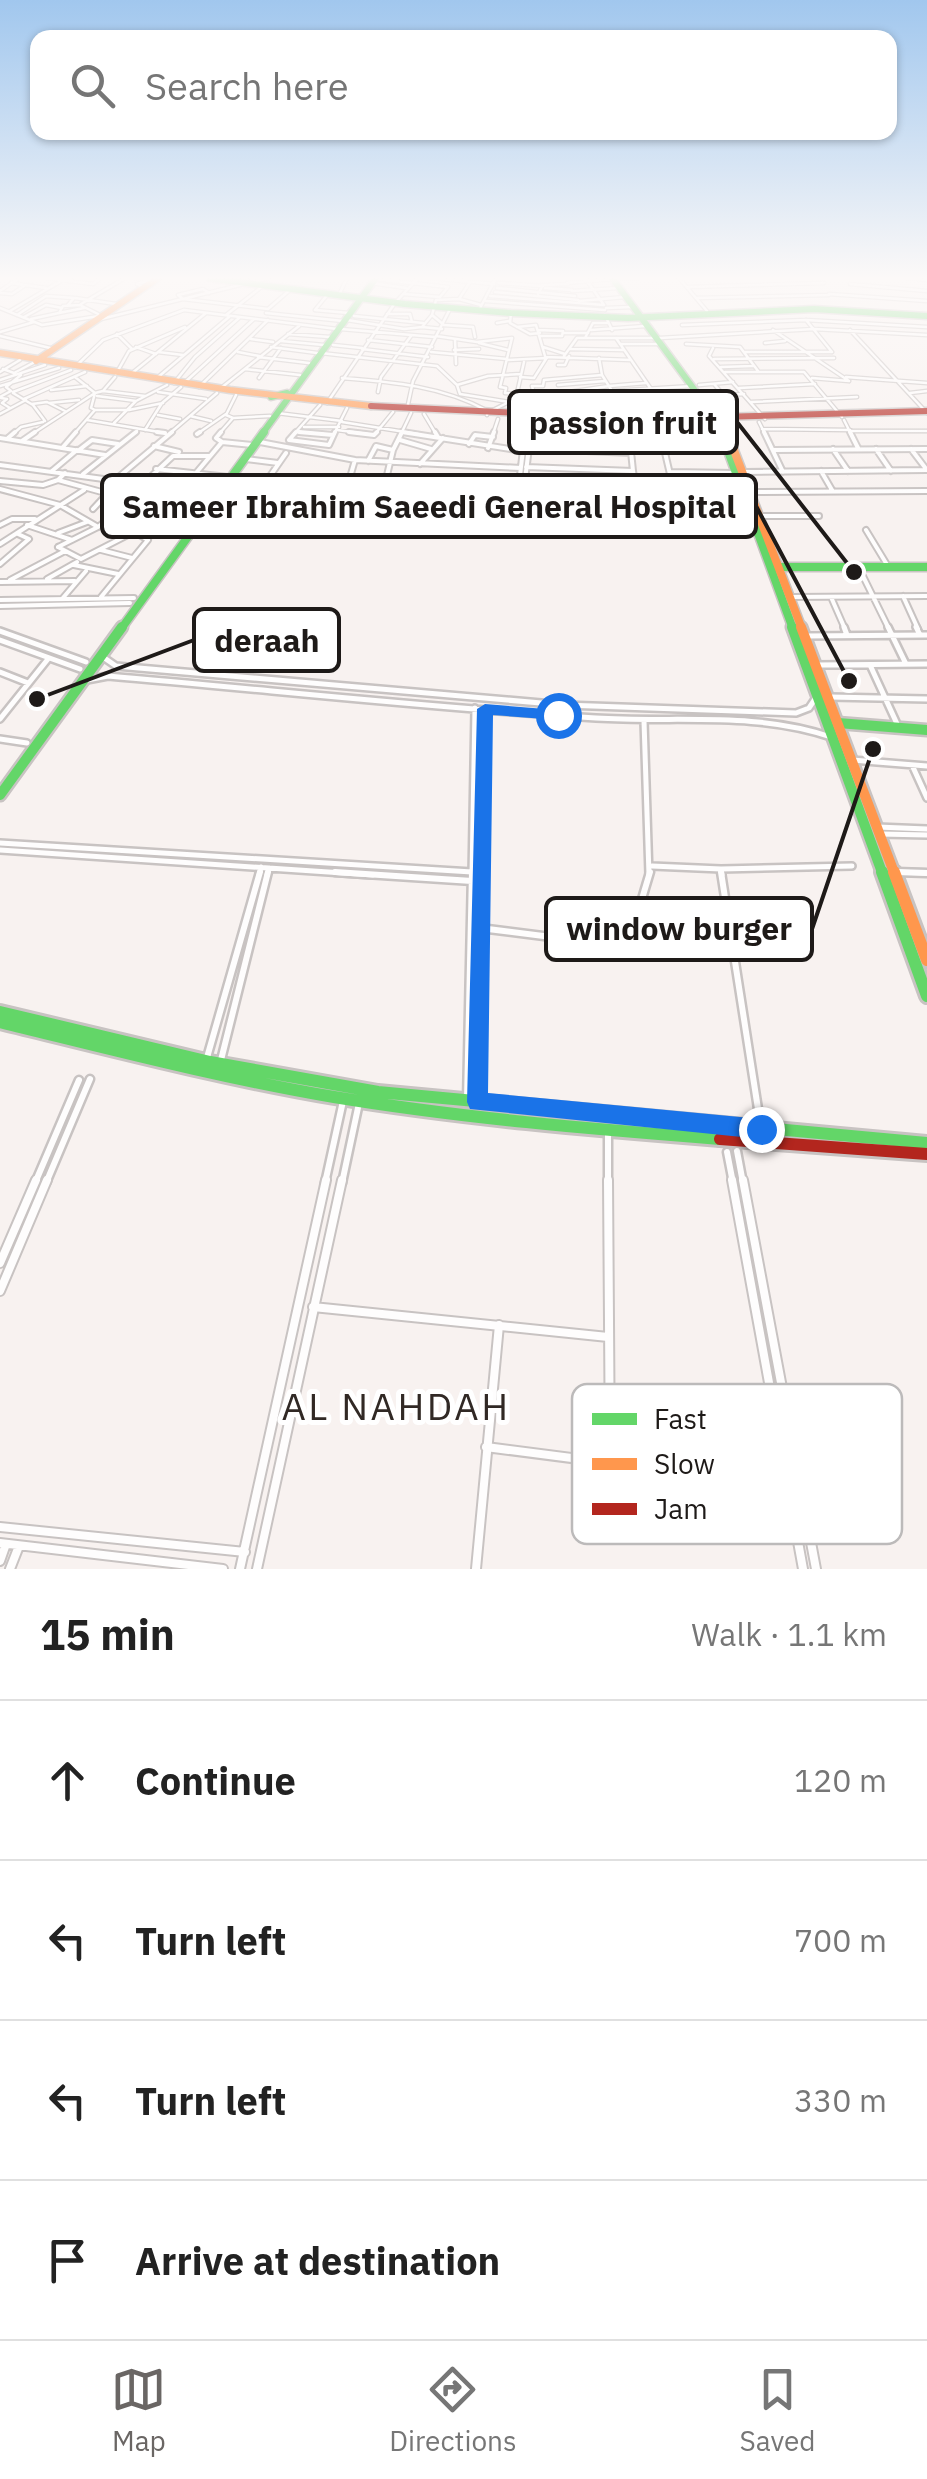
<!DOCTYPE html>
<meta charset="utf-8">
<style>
body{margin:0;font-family:"IBM Plex Sans",sans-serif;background:#f6f6f6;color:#222}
.stop{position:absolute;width:30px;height:30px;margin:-22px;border:8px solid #1a73e8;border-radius:50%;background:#fff}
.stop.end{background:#1a73e8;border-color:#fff;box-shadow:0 2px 10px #0008}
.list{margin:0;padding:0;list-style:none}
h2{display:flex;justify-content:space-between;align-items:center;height:130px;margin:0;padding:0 40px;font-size:42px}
h2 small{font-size:32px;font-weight:400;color:#767676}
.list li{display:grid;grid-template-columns:65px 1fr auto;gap:30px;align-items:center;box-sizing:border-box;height:160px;padding:0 40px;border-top:2px solid #e0e0e0}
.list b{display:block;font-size:38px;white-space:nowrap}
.list em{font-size:32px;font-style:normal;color:#767676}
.icon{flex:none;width:55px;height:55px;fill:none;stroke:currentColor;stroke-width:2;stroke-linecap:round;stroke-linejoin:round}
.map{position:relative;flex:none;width:927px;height:1569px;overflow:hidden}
.search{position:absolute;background:#fff;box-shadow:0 2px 8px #0004;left:30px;right:30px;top:30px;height:110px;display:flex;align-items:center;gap:25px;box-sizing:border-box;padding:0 35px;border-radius:20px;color:#767676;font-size:38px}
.sheet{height:770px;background:#fff}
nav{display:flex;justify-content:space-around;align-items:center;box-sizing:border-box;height:140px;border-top:2px solid #e0e0e0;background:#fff;font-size:28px;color:#767676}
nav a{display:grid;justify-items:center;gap:5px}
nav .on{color:#6a6664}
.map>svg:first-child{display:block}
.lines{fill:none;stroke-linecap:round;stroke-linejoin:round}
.street-far4-casing{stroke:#c8c3c2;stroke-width:5}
.street-far3-casing{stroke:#c8c3c2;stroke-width:8}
.street-far2-casing{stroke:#c8c3c2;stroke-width:10}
.street-far1-casing{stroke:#c8c3c2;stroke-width:11}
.street-casing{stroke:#c8c3c2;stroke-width:12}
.fast-far3-casing{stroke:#c8c3c2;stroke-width:9}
.fast-far2-casing{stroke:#c8c3c2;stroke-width:11}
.fast-far1-casing{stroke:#c8c3c2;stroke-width:15}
.fast-casing{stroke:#c8c3c2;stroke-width:18}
.slow-far3-casing{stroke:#c8c3c2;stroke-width:9}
.slow-far2-casing{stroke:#c8c3c2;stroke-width:11}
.slow-far1-casing{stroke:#c8c3c2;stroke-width:15}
.slow-casing{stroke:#c8c3c2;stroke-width:18}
.jam-far1-casing{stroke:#c8c3c2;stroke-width:9}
.jam-casing{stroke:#c8c3c2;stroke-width:18}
.street-far4{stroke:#fefdfd;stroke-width:2.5}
.street-far3{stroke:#fefdfd;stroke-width:4}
.street-far2{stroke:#fefdfd;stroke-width:5}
.street-far1{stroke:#fefdfd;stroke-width:6}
.street{stroke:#fefdfd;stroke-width:8}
.fast-far3{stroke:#63d668;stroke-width:6}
.fast-far2{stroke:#63d668;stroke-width:8}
.fast-far1{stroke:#63d668;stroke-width:10}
.fast{stroke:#63d668;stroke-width:12}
.slow-far3{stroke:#ff974d;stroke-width:6}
.slow-far2{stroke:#ff974d;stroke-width:8}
.slow-far1{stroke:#ff974d;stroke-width:10}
.slow{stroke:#ff974d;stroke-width:12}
.jam-far1{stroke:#b3261e;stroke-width:6}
.jam{stroke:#b3261e;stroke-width:12}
.route{fill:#1a73e8}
.labels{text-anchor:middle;stroke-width:10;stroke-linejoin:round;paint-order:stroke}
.near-neighbourhood-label{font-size:38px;letter-spacing:2.5px;fill:#312925;stroke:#fff}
.key{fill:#fff;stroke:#bcbaba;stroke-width:2.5}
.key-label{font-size:28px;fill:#1e1a18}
.leader{fill:none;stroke:#1e1a18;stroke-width:4}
.callout-dot{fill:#1e1a18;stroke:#fff;stroke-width:4}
.callout{fill:#fff;stroke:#1e1a18;stroke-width:4}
.callout-label{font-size:32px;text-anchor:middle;font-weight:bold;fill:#1e1a18}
</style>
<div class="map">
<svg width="927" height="1569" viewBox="0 0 927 1569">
<rect width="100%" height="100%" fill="#f8f2f0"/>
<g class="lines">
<!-- street-far4 casing -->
<g class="street-far4-casing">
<path id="street-far4" d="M 46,278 L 93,284 L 101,278
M 135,278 L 150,280 L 137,284 L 141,286
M 430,278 L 494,284
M 585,278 L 604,305
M 679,278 L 707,311
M 907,278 L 927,280
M 376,279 L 448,287
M 618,279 L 639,278
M 252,282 L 269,278
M 470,282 L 459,299 L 436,300 L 432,315 L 444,325 L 473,327 L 475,337
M 11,283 L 46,288
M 371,283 L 406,288
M 499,283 L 543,286
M 567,283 L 613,279
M 850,284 L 927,291
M 688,287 L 824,283
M 497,288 L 575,296
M 545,288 L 572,290
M 0,291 L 19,278
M 572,291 L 619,288
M 495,292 L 578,300
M 0,293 L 12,294 L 24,286
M 209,293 L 203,289 L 178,295 L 183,299 L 268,309 L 291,289
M 340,293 L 347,278
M 404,294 L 440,297 L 448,287
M 538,294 L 543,285 L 568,284
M 829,294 L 927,301
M 490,296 L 604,305
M 75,298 L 116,304
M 696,298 L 829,295
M 459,299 L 481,305
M 486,301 L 605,310
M 579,301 L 625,297
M 81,304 L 125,278
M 0,308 L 42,325 L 99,316
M 606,308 L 631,307
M 315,310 L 349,313
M 315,310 L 328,294
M 479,310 L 496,278
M 10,311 L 66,278
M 59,313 L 84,308
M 266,313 L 343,321
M 511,313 L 510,323 L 530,334 L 540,333
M 387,314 L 410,314 L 412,322
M 17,315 L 46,296 L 74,298 L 68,305
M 226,315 L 264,285
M 605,315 L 612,330
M 354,316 L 423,323
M 24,317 L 46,305 L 62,308
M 31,319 L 59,313 L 63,306 L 80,305 L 98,314
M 101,319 L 248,283
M 347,320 L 404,329 L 422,327 L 432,315
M 806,320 L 832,352
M 497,323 L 509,321
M 682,325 L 806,320 L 927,327
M 422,327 L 442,329
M 517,327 L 536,325 L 545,356
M 341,329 L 435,337
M 538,330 L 563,331 L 562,336 L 540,336
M 591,330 L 645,326
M 773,330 L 849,381
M 850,330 L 927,413
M 0,332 L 34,322
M 563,333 L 588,333
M 117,334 L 132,349
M 288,334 L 330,337
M 0,336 L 50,348
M 436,336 L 477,342 L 512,338 L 500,387 L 506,388 L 505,393 L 548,395 L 609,386
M 585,338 L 593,323 L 607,323
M 616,338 L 651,389
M 660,338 L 814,329 L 927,335
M 251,339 L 273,342
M 455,339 L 456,364
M 368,340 L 432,347
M 281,341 L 324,345
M 479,343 L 508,350
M 765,343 L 785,341
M 620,344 L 662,344
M 686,344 L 740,347 L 758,371
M 333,345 L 362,348
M 136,347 L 156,354
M 271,347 L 317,353
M 543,347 L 565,354
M 713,348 L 709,356 L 765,419
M 362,349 L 428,357
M 570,349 L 624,350
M 454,350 L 479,349
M 158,352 L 183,355
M 238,352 L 259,356
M 431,352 L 507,359
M 744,352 L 831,352
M 321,353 L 437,366 L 457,385 L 460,394 L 509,402 L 652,401 L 663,406 L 671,419
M 564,356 L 577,338 L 654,338
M 258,357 L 309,363
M 545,357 L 631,360
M 599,358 L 602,375 L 612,391 L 693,386
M 714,359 L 834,358
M 507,360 L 547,358
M 558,365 L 565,365 L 569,356
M 75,367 L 103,340 L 184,310 L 337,329
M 721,367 L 753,366
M 3,369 L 14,373 L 33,363
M 245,369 L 300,375
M 0,372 L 20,360
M 725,372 L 804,372 L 842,417
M 116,374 L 129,351 L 185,327
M 131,374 L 206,313
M 520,377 L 534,378 L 546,359
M 846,377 L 927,383
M 157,378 L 229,317
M 259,378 L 281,348
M 342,378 C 393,382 442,386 488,411 L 487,415
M 812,378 L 849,381
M 0,380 L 45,365
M 174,383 L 195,357 L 239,318
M 183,384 L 254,319
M 714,384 L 732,405
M 457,385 L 488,376 L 521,374
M 558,385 L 605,381
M 699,385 L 733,382
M 0,386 L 59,368
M 609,386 L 646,383
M 199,387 L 268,320
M 221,388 L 299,326
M 739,388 L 815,384
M 51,390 L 87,386
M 103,391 L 145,396
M 620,391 L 623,420
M 13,392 L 71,370
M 158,392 L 206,399
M 378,392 L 381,377 L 411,336
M 13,393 L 33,405 L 45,421
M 517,393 L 524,362
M 910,393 L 927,391
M 534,394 L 532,386 L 543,386 L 544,380 L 602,375
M 97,396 L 136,401
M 708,396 L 744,394
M 0,397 L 11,391 L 6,387 L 21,375
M 1,398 L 7,399 L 2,403 L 10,408
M 24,399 L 85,372
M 751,402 L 857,397
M 49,403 L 79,400
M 327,403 L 395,303 L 418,278
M 32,404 L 47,402 L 65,411
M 663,406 L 705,403
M 407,409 L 413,381 L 450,309
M 95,410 L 129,410 L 163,403
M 277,413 L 342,421
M 487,413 L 507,403
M 0,414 L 26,400
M 424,414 L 436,434
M 158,415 L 180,419
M 190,416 L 211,421
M 233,418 L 270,416
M 87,420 L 165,433
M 844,420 L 851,434
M 342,422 L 418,434
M 684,422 L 687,434
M 759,422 L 765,434
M 114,423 L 136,401 L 167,385
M 304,427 L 339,427
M 628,427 L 629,434
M 762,429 L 850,430
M 145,430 L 162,403 L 181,387
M 337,430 L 368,434
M 851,431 L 927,431
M 299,432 L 324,434
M 13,434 L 21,427 L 43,422
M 32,434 L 95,393 L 75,377
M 74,434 L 95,410 L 91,408 L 95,393 L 103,391 L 115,377
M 133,434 L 137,431
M 169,434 L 217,393
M 197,434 L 226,414
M 219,434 L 233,418 L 226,415 L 236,395
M 294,434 L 320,405
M 334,434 L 347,408
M 375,434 L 393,412
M 401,434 L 411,413
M 493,434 L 498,419
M 524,434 L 526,420
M 530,434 L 532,420
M 564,434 L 564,421"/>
</g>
<!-- street-far3 casing -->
<g class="street-far3-casing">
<path id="street-far3" d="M 157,432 L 165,433
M 221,432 L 216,438 L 222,442
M 299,432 L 333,435
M 349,432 L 374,435 L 377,432
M 402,432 L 523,451
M 435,432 L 438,437
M 686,432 L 690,450
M 764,432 L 783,472
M 850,432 L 858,448
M 197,434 L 200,432
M 0,438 L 105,455
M 8,438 L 15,432
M 563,438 L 687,440
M 289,440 L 329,445 L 335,432
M 289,440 L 296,432
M 400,440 L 431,449
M 662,440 L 677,504
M 22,441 L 35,432
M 222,442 L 252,445
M 260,442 L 355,460 L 521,468
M 469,444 L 475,435 L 493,437
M 154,446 L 179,452
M 63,447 L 76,432
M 488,448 L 494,432
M 530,449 L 563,450 L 564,432
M 833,449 L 848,471
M 876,449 L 891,471
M 911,449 L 927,470
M 79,450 L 92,440 L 118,444
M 563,450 L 632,453
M 664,450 L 727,451
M 774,450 L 927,449
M 286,453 L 261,489 L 380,503
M 246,459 L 278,463
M 368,461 L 376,446 L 393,450
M 420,464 L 443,438
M 0,465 L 214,494
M 526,467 L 633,471 L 629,432
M 156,469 L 228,477
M 52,471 L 77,450
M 633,471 L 639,503 L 748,507
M 821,471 L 832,490
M 670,472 L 735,473
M 744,472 L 927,470
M 65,473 L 58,480 L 149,505 L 193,523
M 196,473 L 222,442
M 715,473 L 721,504
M 83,474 L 136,432
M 115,480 L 172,432
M 0,481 L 43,485 L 58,480
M 266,481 L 382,495
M 525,483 L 636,487
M 143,484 L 173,456 L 209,456
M 673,487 L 741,488
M 0,489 L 60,505 L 98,527
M 146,490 L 211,498
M 346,491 L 355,460
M 751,492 L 927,491
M 556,499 L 639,503
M 93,509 L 106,495
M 378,513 L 393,450 L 402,432
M 760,516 L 819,516
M 515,519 L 525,432
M 520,519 L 531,432
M 555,520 L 556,485
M 0,525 L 12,519 L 35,519
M 27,525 L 72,540
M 866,530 L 886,563
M 58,533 L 87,522
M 0,544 L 84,490
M 58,547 L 81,559 L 167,515
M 58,547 L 98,527 L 150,485
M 101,550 L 132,558
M 0,564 L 29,539 L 18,534
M 74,565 L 118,574
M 859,568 L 889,629
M 47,579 L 77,562
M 10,580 L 65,551
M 0,582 L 75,581
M 903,596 L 918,629
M 101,597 L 148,540 L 133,531
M 791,597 L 927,596
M 831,597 L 845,629
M 62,599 L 86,571
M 0,600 L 134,598
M 0,606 L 130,603"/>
</g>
<!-- street-far2 casing -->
<g class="street-far2-casing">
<path id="street-far2" d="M 844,627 L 847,635
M 888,627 L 906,664
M 916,627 L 920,635
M 0,631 L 86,662
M 805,636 L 927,635
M 0,640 L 80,669
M 103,657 L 116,666 L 564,705 L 796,713 L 809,708 L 817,696
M 816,665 L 927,664
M 870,665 L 898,726
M 0,672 L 28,683
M 87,680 L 108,676 C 271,690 433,708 596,718 C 674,723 756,711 831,737
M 830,697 L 927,699
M 0,719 L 48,659
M 644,721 L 649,875
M 0,739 L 27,743
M 852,760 L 927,766
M 912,765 L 927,798
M 877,827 L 927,829
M 880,834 L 927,835
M 0,843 L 472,872
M 0,850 L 373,875
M 652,866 L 721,869 L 852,866
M 721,869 L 722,875
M 895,872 L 927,873
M 259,875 L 261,867
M 267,875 L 269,868
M 472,875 L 475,708
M 482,875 L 485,710"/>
</g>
<!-- street-far1 casing -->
<g class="street-far1-casing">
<path id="street-far1" d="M 335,872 L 472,881
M 721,872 L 761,1128
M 896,872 L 927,873
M 480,928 L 638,948 L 733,950
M 627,949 L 650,872
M 206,1061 L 260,872
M 220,1064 L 268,872
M 478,1099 L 482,872
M 467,1100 L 472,872
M 608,1131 L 608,1183
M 737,1151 L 743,1183
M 727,1152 L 733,1183
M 35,1183 L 79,1080
M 46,1183 L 90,1079
M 325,1183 L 343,1101
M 342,1183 L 359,1103"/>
</g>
<!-- street casing -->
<g class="street-casing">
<path id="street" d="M 608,1180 L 610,1463
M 732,1180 L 803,1569
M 743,1180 L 816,1569
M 0,1263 L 36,1180
M 0,1291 L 47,1180
M 313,1307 L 608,1337
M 486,1447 L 788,1486
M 0,1527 L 245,1552
M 0,1543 L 223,1569
M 0,1561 L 6,1544
M 10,1569 L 19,1546
M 240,1569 L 326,1180
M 257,1569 L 342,1180
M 476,1569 L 499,1325"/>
</g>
<!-- fast-far3 casing -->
<g class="fast-far3-casing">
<path id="fast-far3" d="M 209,278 L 405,304 L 511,313 L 628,318 L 814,309 L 927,316
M 612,278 L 716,419 L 722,434
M 271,397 L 287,393
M 262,434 L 376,278"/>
</g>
<!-- fast-far2 casing -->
<g class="fast-far2-casing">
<path id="fast-far2" d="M 721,432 L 793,629
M 211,498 L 381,517 L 757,532
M 776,567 L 927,567
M 121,629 L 264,432"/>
</g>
<!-- fast-far1 casing -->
<g class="fast-far1-casing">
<path id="fast-far1" d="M 792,627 L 883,875
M 838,723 L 927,730
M 0,795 L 122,627"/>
</g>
<!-- fast casing -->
<g class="fast-casing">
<path id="fast" d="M 882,872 L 927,996
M 0,1012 L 210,1062 L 378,1092 L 927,1143
M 0,1022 C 111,1049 222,1078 334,1097 C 462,1118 591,1129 720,1139"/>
</g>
<!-- slow-far3 casing -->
<g class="slow-far3-casing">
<path id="slow-far3" d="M 0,353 L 230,390 L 371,406
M 36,361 L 158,278
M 721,416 L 728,434"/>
</g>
<!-- slow-far2 casing -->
<g class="slow-far2-casing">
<path id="slow-far2" d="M 727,432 L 802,629"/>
</g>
<!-- slow-far1 casing -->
<g class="slow-far1-casing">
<path id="slow-far1" d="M 801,627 L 895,875"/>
</g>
<!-- slow casing -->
<g class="slow-casing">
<path id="slow" d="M 894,872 L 927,960"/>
</g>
<!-- jam-far1 casing -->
<g class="jam-far1-casing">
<path id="jam-far1" d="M 371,406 L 649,419 L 927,411"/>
</g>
<!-- jam casing -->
<g class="jam-casing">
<path id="jam" d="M 720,1139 L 927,1154"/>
</g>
<!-- street-far4 -->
<use href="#street-far4" class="street-far4"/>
<!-- street-far3 -->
<use href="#street-far3" class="street-far3"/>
<!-- street-far2 -->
<use href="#street-far2" class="street-far2"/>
<!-- street-far1 -->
<use href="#street-far1" class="street-far1"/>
<!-- street -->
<use href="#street" class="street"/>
<!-- fast-far3 -->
<use href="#fast-far3" class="fast-far3"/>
<!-- fast-far2 -->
<use href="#fast-far2" class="fast-far2"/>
<!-- fast-far1 -->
<use href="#fast-far1" class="fast-far1"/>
<!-- fast -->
<use href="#fast" class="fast"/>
<!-- slow-far3 -->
<use href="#slow-far3" class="slow-far3"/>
<!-- slow-far2 -->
<use href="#slow-far2" class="slow-far2"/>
<!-- slow-far1 -->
<use href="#slow-far1" class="slow-far1"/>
<!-- slow -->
<use href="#slow" class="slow"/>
<!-- jam-far1 -->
<use href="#jam-far1" class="jam-far1"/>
<!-- jam -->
<use href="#jam" class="jam"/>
</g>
<!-- sky -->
<linearGradient id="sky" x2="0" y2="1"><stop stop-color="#a1c7ee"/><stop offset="0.56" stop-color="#fcf9f8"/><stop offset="1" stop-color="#fcf9f8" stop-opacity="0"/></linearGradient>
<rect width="927" height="497" fill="url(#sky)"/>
<!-- route -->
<path class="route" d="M 485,704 L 558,710 L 566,715 L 558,720 L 493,715 L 488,1093 L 761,1119 L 772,1129 L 769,1136 L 761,1139 L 470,1109 L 467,1102 L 477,709 Z"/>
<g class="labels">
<!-- near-neighbourhood labels -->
<g class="near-neighbourhood-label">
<text x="396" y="1420">AL NAHDAH</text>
</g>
</g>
<!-- legend -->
<rect x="572" y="1384" width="330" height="160" rx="15" class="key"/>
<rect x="592" y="1413" width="45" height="12" fill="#63d668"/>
<rect x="592" y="1458" width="45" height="12" fill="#ff974d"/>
<rect x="592" y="1503" width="45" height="12" fill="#b3261e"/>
<g class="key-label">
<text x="654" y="1429">Fast</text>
<text x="654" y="1474">Slow</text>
<text x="654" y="1519">Jam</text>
</g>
<!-- callouts -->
<path class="leader" d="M854 572L737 422M849 681L756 506M37 699L194 640M873 749L812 929"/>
<g class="callout-dot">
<circle cx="854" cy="572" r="10"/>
<circle cx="849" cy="681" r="10"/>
<circle cx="37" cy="699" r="10"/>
<circle cx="873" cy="749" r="10"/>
</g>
<g class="callout">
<rect x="509" y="391" width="228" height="62" rx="10"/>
<rect x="102" y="475" width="654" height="62" rx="10"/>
<rect x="194" y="609" width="145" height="62" rx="10"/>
<rect x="546" y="898" width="266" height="62" rx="10"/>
</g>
<g class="callout-label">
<text x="623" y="434">passion fruit</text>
<text x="429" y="518">Sameer Ibrahim Saeedi General Hospital</text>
<text x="267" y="652">deraah</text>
<text x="679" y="940">window burger</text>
</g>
</svg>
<div class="stop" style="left:558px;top:715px"></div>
<div class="stop end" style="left:761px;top:1129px"></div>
<div class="search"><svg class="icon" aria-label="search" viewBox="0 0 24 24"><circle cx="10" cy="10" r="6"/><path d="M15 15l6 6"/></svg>Search here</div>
</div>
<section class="sheet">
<h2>15 min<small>Walk · 1.1 km</small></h2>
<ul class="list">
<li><svg class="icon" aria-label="ahead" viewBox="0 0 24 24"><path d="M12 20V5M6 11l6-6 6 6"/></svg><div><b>Continue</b></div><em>120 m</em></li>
<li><svg class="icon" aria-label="left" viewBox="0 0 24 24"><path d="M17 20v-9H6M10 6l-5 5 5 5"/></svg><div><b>Turn left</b></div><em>700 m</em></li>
<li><svg class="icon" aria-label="left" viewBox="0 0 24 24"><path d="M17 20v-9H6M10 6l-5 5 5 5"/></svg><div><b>Turn left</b></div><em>330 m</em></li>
<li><svg class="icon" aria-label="arrive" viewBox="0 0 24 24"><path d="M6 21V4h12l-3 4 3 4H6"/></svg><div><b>Arrive at destination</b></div></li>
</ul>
</section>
<nav>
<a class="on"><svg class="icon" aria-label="map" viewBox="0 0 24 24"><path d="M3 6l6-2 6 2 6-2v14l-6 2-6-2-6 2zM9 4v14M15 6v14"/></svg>Map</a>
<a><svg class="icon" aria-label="directions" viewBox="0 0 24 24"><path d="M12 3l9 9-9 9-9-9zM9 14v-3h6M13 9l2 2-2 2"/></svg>Directions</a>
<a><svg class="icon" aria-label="saved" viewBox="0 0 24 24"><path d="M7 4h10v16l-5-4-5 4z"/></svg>Saved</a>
</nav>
